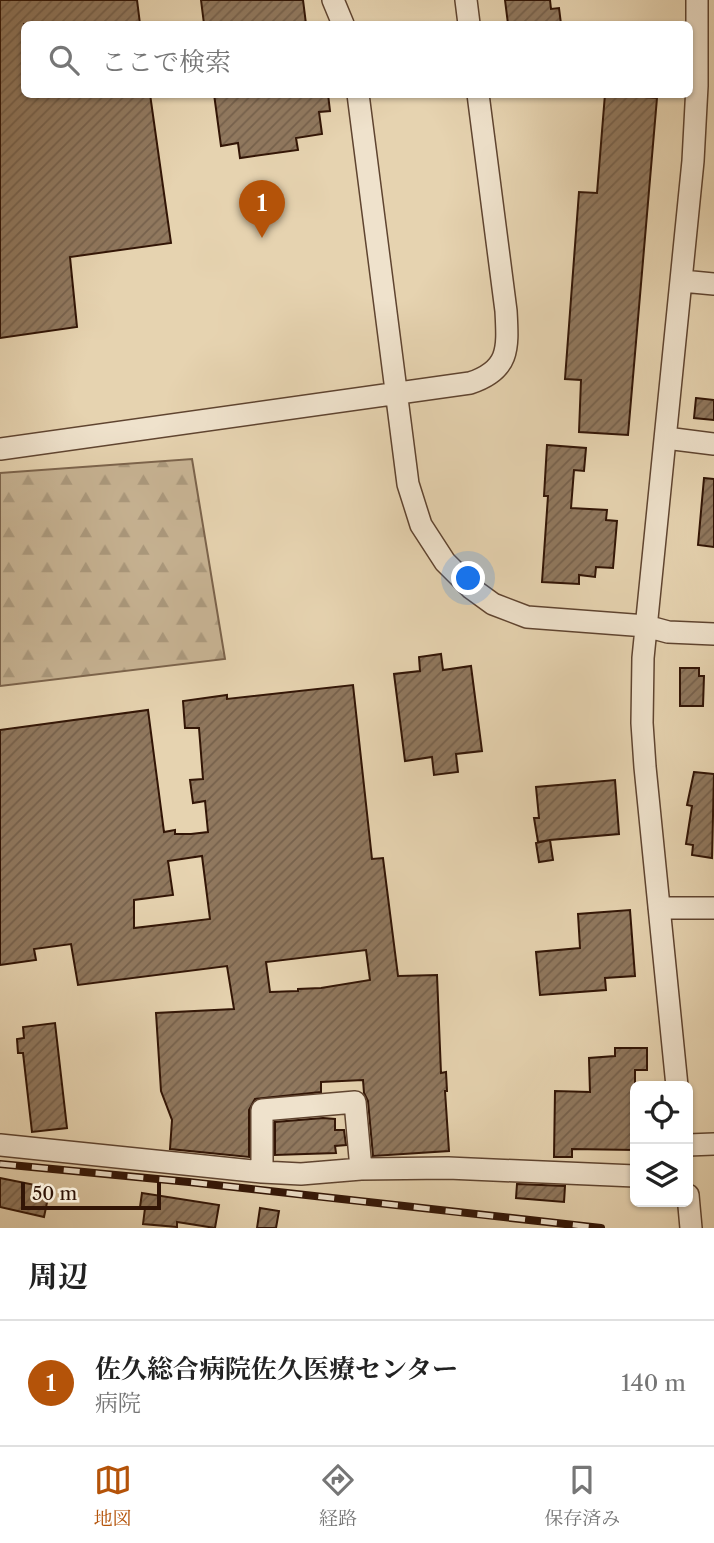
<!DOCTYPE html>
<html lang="ja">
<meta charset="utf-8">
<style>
body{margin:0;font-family:"Libre Caslon Text","Noto Serif JP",serif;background:#f2f2f2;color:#222}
.controls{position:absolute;right:21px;bottom:21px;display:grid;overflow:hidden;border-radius:10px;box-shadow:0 2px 5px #0004}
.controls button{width:63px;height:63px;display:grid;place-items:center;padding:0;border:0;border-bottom:2px solid #e0e0e0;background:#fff;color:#222;font:35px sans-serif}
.scale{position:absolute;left:21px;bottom:18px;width:140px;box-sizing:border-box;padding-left:7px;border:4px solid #321506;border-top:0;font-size:19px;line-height:24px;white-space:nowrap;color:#321506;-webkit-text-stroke:5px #efe2cc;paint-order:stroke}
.you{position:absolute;left:469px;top:579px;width:24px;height:24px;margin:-18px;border:5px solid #fff;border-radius:50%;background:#1a73e8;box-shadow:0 0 0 10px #1a73e833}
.badge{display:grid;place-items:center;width:46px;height:46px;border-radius:50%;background:#b45309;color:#fff;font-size:23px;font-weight:700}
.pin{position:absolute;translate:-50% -58px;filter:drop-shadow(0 2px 4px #0008)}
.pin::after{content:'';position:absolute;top:37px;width:24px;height:21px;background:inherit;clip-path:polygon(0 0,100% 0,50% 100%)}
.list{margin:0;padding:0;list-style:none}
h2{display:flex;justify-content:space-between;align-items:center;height:91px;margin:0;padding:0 28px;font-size:30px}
h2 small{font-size:23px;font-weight:400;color:#767676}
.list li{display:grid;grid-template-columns:46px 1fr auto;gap:21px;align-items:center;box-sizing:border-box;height:126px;padding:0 28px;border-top:2px solid #e0e0e0}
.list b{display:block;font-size:26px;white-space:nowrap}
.list p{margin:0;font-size:23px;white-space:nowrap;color:#767676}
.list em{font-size:23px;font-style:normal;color:#767676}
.icon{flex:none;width:38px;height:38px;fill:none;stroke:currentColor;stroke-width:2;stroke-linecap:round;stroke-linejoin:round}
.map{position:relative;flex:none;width:714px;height:1228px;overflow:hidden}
.search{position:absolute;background:#fff;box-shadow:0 2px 5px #0004;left:21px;right:21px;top:21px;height:77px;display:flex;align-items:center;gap:18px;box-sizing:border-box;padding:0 24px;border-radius:10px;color:#767676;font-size:26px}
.sheet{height:217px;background:#fff}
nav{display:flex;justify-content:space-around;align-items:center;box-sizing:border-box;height:98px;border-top:2px solid #e0e0e0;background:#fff;font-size:19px;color:#767676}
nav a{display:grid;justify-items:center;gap:4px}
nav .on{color:#b45309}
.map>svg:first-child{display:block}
.forest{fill:url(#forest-firs);stroke:#7c644c;stroke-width:2}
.building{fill:url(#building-hatch);stroke:#321506;stroke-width:2;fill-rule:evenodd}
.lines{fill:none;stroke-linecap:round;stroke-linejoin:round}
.minor-casing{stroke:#5f4430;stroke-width:24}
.minor{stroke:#efe2cc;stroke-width:21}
.rail-casing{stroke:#321506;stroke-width:8}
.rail{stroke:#efe2cc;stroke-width:5;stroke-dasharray:16;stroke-linecap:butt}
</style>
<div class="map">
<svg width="714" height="1228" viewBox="0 0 714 1228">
<defs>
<pattern id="forest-firs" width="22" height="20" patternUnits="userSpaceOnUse" patternTransform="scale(1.75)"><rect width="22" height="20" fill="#c7b393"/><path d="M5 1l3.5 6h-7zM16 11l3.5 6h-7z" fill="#ab997d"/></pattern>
<pattern id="building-hatch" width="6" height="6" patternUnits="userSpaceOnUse" patternTransform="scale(1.75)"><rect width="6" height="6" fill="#90785e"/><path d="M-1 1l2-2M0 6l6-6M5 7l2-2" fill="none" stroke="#76614c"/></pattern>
</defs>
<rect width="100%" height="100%" fill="#e6d3b0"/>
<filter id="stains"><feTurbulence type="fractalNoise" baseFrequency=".00286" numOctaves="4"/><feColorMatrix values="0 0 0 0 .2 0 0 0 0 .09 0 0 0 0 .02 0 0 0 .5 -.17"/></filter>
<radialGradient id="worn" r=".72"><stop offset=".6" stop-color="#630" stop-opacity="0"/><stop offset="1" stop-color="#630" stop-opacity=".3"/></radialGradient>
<!-- forest -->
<path class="forest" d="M 192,459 L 225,659 L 0,686 L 0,473 Z"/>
<!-- building -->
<path class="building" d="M 0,0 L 137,0 L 140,24 L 24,24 L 24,94 L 150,94 L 171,243 L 70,257 L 77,327 L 0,338 Z
M 201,0 L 303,0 L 306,24 L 204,24 Z
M 505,0 L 550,0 L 551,9 L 559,8 L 561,24 L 508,24 Z
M 214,94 L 328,94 L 330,111 L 319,112 L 322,134 L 296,138 L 298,150 L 240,158 L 238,143 L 221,146 Z
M 605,94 L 657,98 L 628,435 L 579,432 L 581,380 L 565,379 L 579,192 L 597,193 Z
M 696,398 L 714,400 L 714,420 L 694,418 Z
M 547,445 L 586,448 L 584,471 L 574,470 L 571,508 L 607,510 L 606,520 L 617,521 L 613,568 L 596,567 L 595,577 L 579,575 L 579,584 L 542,582 L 548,496 L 544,496 Z
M 704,478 L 714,479 L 714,547 L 698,545 Z
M 441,654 L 443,670 L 471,666 L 482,751 L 456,754 L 458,772 L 434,775 L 432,757 L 405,761 L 394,674 L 420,671 L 419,657 Z
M 680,668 L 699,668 L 699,676 L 704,676 L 703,706 L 680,706 Z
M 353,685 L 372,859 L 383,858 L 398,976 L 437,975 L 441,1073 L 446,1072 L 447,1091 L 445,1091 L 449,1151 L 373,1156 L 368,1101 L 364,1093 L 363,1080 L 321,1082 L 321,1092 L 255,1099 L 249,1110 L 249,1157 L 170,1149 L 172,1120 L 161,1091 L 156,1013 L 234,1009 L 227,966 L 78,985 L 71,944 L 34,949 L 36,960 L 0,965 L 0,730 L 148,710 L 164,832 L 175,830 L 175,834 L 191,834 L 208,832 L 205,801 L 193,803 L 190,780 L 203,779 L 199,728 L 185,728 L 183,701 L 227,695 L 227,699 ZM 202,856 L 210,919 L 134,928 L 134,900 L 173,895 L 168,861 ZM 366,950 L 370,980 L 321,988 L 298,989 L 298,991 L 270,992 L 266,962 Z
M 694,772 L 714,774 L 712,858 L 692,855 L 693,845 L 686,844 L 692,806 L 687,805 Z
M 615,780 L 619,834 L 550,840 L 553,860 L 539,862 L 536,843 L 550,840 L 538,842 L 534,818 L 539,818 L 536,787 Z
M 630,910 L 635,976 L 605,978 L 606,990 L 540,995 L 536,952 L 580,948 L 578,914 Z
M 55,1023 L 67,1128 L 32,1132 L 23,1053 L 18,1053 L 17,1039 L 24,1038 L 23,1027 Z
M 615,1048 L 647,1048 L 647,1070 L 635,1070 L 635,1150 L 572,1149 L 572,1157 L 554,1157 L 555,1091 L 590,1092 L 589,1058 L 615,1056 Z
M 323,1118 L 335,1119 L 335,1130 L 344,1130 L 346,1145 L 335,1146 L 336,1153 L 275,1155 L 275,1122 Z
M 0,1178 L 50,1188 L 44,1217 L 0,1207 Z
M 517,1184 L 565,1186 L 564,1202 L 516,1198 Z
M 142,1193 L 219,1205 L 215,1228 L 177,1222 L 177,1227 L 143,1224 L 145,1208 L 140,1207 Z
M 260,1208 L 279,1211 L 276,1228 L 257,1228 Z"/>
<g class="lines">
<!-- minor casing -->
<g class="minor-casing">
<path id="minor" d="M 333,0 L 343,24
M 466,0 L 469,24
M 358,94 L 408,484 L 421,525 L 445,562 L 471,588 L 493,604 L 527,617 L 646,626 L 668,632 L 714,634
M 682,281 L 714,284
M 666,438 L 714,444
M 0,449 L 470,383 C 510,370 508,348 506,311 L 478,94
M 659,908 L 714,908
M 677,1086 L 645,767 L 642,723 L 643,658 L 693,161 L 697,86 L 697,0
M 0,1145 L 262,1172
M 688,1145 L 714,1144
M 361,1169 L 355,1102 L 262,1110 L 262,1172 L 301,1174 L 361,1169 L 448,1168 L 635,1176
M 688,1195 L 691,1228"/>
</g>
<!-- minor -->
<use href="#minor" class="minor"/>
<!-- rail casing -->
<g class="rail-casing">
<path id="rail" d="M 0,1164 L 189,1182 L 601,1228"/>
</g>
<!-- rail -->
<use href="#rail" class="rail"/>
</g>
<rect width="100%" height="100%" filter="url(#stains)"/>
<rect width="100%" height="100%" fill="url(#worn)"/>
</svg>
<div class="controls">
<button><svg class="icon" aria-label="locate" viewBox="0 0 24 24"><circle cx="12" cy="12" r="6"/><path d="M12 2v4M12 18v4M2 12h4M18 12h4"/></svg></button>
<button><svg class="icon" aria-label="layers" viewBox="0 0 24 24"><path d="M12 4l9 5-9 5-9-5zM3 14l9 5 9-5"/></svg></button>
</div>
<div class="scale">50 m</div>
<div class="you"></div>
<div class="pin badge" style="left:262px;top:238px">1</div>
<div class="search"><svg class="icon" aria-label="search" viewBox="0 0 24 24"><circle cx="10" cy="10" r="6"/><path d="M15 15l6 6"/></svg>ここで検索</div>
</div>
<section class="sheet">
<h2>周辺<small></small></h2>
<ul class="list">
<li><span class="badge">1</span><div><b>佐久総合病院佐久医療センター</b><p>病院</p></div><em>140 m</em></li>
</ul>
</section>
<nav>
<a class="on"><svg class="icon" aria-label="map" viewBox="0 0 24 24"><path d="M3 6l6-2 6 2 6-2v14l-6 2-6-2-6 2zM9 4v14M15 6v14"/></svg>地図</a>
<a><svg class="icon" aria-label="directions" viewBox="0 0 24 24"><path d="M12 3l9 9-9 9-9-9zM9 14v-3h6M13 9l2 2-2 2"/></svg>経路</a>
<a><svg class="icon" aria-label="saved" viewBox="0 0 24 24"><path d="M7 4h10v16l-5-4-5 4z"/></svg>保存済み</a>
</nav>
